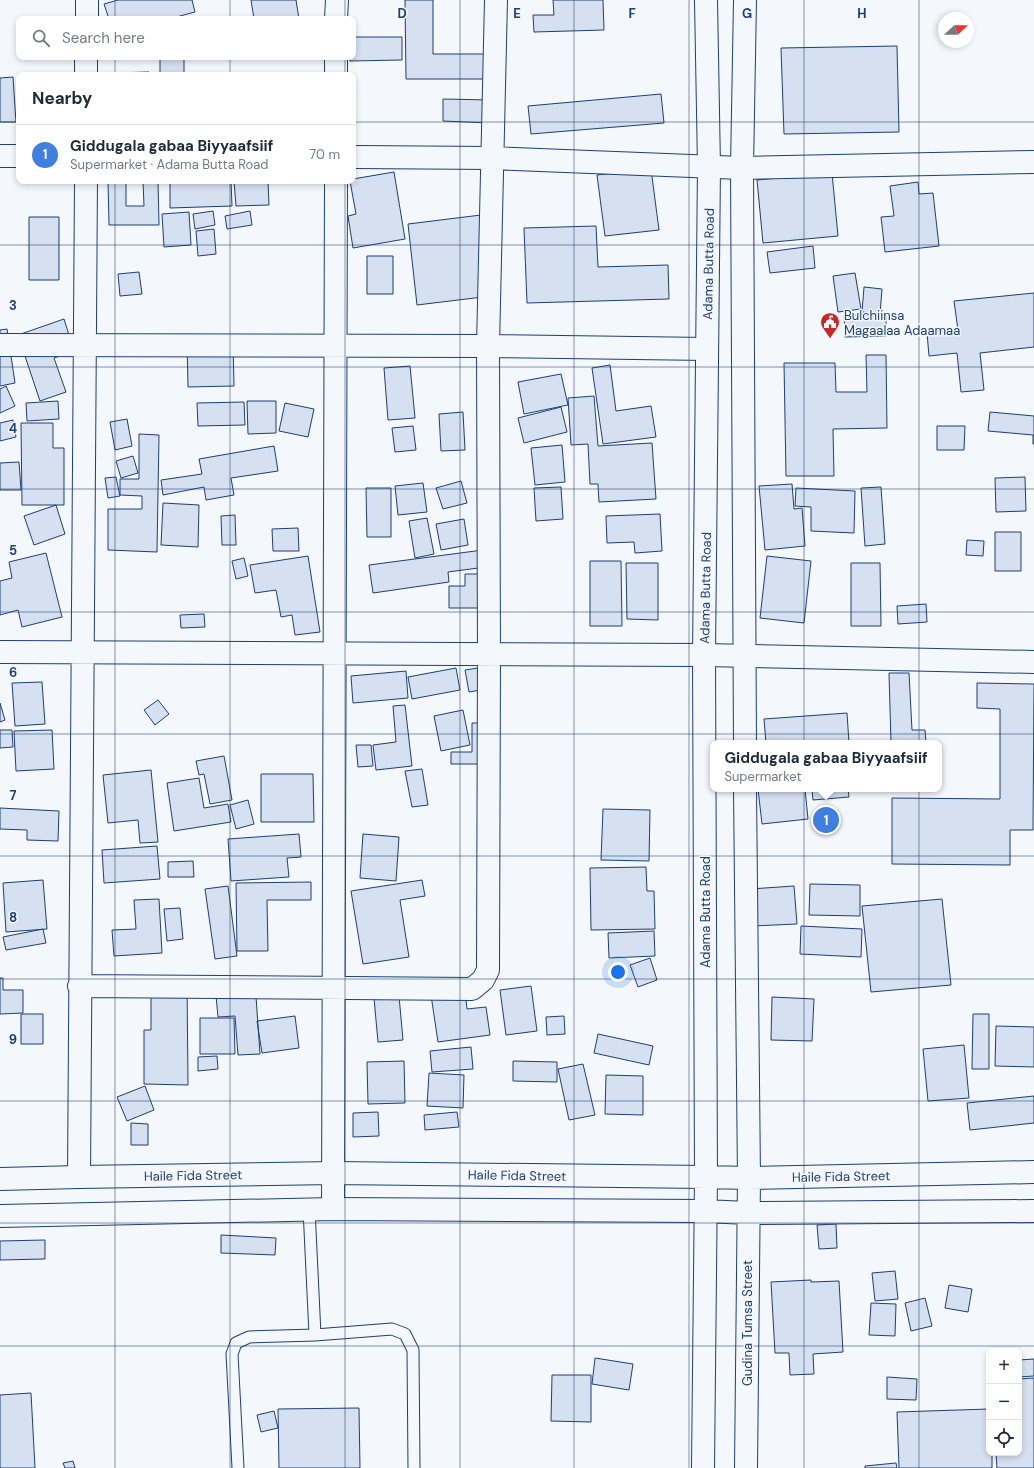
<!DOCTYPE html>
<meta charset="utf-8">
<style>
body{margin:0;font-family:"DM Sans",sans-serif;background:#f2f2f3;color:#1f2937}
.controls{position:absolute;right:12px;bottom:12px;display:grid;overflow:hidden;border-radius:8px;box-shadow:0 2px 6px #0003}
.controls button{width:36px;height:36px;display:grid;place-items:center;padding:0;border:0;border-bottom:1px solid #e0e1e3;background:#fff;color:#1f2937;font:20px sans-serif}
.compass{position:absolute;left:938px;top:12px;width:36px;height:36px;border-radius:50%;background:#fff;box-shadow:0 2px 6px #0003;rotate:68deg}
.you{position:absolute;left:618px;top:972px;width:14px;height:14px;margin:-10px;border:3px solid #fff;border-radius:50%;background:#1a73e8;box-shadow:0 0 0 6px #1a73e833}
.badge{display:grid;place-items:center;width:26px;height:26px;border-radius:50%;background:#1a73e8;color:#fff;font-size:13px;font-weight:700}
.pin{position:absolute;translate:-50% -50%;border:2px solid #fff;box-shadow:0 1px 4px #0006}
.popup{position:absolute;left:710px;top:740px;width:232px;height:52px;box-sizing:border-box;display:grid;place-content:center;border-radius:8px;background:#fff;filter:drop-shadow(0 1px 3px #0005);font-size:13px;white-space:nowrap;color:#747a83}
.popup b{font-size:15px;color:#1f2937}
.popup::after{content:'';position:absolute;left:50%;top:100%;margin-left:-8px;border:8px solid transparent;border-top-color:#fff}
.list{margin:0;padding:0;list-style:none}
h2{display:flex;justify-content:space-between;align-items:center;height:52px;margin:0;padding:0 16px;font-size:17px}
h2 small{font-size:13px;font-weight:400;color:#747a83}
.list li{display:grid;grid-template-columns:26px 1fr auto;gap:12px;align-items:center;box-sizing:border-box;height:60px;padding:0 16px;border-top:1px solid #e0e1e3}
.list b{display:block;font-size:15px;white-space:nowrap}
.list p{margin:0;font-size:13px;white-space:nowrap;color:#747a83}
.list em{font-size:13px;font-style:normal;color:#747a83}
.icon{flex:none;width:22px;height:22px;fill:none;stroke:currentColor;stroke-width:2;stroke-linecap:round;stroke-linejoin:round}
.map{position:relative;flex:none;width:1034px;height:1468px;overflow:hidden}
.search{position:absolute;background:#fff;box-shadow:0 2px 6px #0003;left:16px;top:16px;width:340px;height:44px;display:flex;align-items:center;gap:10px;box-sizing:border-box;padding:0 14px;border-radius:8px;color:#747a83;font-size:15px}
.panel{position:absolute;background:#fff;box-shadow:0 2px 6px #0003;left:16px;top:72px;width:340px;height:112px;border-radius:8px}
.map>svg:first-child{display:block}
.building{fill:#d5e0f0;stroke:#1d3f73}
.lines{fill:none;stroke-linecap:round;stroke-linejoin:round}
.service-casing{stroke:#1d3f73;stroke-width:13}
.minor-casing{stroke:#1d3f73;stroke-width:24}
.tertiary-casing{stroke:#1d3f73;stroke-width:24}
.service{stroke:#f4f7fb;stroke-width:11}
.minor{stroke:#f4f7fb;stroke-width:22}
.tertiary{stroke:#f4f7fb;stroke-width:22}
.grid{fill:none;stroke:#1d3f73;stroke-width:1;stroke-opacity:0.55}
.labels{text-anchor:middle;stroke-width:3;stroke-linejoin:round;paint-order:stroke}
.street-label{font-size:13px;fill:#1d3f73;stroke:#f4f7fb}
.poi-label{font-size:13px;fill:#1d3f73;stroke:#f4f7fb;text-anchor:start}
.grid-label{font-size:13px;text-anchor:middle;font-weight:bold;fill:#1d3f73;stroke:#f4f7fb;stroke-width:3;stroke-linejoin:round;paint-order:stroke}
</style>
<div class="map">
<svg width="1034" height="1468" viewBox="0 0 1034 1468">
<rect width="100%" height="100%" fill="#f4f7fb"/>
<!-- building -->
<path class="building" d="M 118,0 L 192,0 L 195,12 L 169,19 L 109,19 L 104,4 Z
M 251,0 L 296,0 L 299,19 L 254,19 Z
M 405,0 L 433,0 L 433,54 L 485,54 L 485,79 L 406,79 Z
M 553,0 L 603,0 L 604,30 L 534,32 L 533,15 L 554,15 Z
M 353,37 L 402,37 L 402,60 L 350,61 L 350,57 L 353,57 Z
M 897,46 L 899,132 L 784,134 L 781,48 Z
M 160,57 L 184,57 L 184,75 L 160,75 Z
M 149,72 L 149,75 L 112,75 L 112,73 Z
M 13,77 L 16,122 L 0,122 L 0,78 Z
M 661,94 L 664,123 L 531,134 L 528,106 Z
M 443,99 L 491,100 L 490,123 L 443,121 Z
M 651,169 L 659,230 L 605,236 L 597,175 Z
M 394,172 L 405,239 L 353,248 L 348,216 L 356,214 L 350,181 L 353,181 L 353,179 Z
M 832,173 L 838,236 L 763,243 L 757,180 Z
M 108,181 L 126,181 L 126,206 L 144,206 L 143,181 L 158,181 L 159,225 L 109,225 Z
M 170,181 L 231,181 L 232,206 L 170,208 Z
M 234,181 L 268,181 L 269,205 L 236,206 Z
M 918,182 L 919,194 L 933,193 L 939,246 L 885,252 L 881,217 L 894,216 L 890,186 Z
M 213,211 L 215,225 L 195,229 L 193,214 Z
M 250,211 L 252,225 L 227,229 L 225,216 Z
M 189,212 L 191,245 L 164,247 L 162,214 Z
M 481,215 L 491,296 L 417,305 L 408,224 Z
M 29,217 L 59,217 L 59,280 L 29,280 Z
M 596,226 L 598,267 L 668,265 L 669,299 L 527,303 L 524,228 Z
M 214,229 L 216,254 L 198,256 L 196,231 Z
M 813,246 L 815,268 L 770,273 L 767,252 Z
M 367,256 L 393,256 L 393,294 L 367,294 Z
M 139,272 L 142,294 L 120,296 L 118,274 Z
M 855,273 L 861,309 L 838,312 L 833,276 Z
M 864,287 L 882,289 L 880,314 L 862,312 Z
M 1034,293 L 1034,347 L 980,353 L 984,390 L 961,392 L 957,353 L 929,356 L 927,333 L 958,330 L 954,301 Z
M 844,315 L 886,315 L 886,336 L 845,337 Z
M 64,319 L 74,351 L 54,358 L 66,392 L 40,401 L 18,335 Z
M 7,329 L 15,383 L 0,386 L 0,330 Z
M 233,342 L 234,386 L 188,387 L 187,343 Z
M 866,355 L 886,355 L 887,428 L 833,429 L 834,476 L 786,476 L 784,363 L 835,363 L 836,392 L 867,392 Z
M 610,365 L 616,411 L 651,406 L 656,437 L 603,444 L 592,368 Z
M 410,366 L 415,418 L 388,420 L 384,368 Z
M 561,374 L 568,405 L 524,414 L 518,382 Z
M 6,386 L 15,406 L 0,413 L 0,389 Z
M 594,396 L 598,446 L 652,443 L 656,499 L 599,502 L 598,484 L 590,484 L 588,444 L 571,445 L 568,398 Z
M 58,401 L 59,419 L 27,421 L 26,403 Z
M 247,401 L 276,401 L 276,433 L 248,434 Z
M 244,402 L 245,425 L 198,426 L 197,403 Z
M 285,403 L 314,409 L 308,437 L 279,431 Z
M 561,407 L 567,432 L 524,443 L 518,418 Z
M 463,412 L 465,450 L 441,451 L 439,414 Z
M 990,412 L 1034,416 L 1034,444 L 1033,444 L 1033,435 L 988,431 Z
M 127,419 L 132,446 L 115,450 L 110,422 Z
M 13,420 L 16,437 L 0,441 L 0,423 Z
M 21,423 L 53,423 L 53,448 L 64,448 L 64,505 L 22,505 Z
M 413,426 L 416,450 L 395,452 L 392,428 Z
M 937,426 L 965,426 L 964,450 L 937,450 Z
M 139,434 L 159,435 L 157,552 L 108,550 L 108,509 L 142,509 L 142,496 L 120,495 L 120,479 L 139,479 Z
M 562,445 L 565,482 L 535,485 L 531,448 Z
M 274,446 L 278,471 L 231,478 L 234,495 L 206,500 L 204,487 L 163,495 L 161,480 L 202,474 L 199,459 Z
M 133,456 L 138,473 L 121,478 L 116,461 Z
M 19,462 L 21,490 L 0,490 L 0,463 Z
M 116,477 L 120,496 L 108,498 L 105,478 Z
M 1025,477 L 1026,511 L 996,512 L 995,478 Z
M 461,481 L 467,503 L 443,509 L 436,488 Z
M 423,483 L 427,512 L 398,515 L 395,486 Z
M 792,484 L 794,509 L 802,508 L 805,546 L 765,550 L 759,486 Z
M 561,487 L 563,519 L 536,521 L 534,488 Z
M 881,487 L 885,544 L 865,546 L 861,488 Z
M 366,488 L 391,488 L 391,537 L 367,537 Z
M 796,488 L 855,491 L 854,533 L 811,531 L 811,507 L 795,506 Z
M 163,503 L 199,505 L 198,547 L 161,545 Z
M 56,505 L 65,534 L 34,545 L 24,516 Z
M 660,514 L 662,551 L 635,553 L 634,542 L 607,543 L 606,516 Z
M 235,515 L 236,545 L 222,545 L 221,516 Z
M 427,518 L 434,554 L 415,558 L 409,521 Z
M 464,519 L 468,545 L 441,550 L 436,524 Z
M 298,528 L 299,551 L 273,551 L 272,529 Z
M 995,532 L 1021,532 L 1021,571 L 995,571 Z
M 967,540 L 984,541 L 983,556 L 966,555 Z
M 483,550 L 486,567 L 448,572 L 449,582 L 373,593 L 369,565 Z
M 46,553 L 62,617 L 22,627 L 18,610 L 0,615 L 0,581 L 12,578 L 9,562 Z
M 308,556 L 320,632 L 295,635 L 292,615 L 281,617 L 276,590 L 255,593 L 250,565 Z
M 767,556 L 811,561 L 804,623 L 760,618 Z
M 244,558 L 248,576 L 236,579 L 232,561 Z
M 590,561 L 621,561 L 622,626 L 590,626 Z
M 626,563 L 658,563 L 658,620 L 627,619 Z
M 851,563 L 880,563 L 881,626 L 851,626 Z
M 465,574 L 483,574 L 483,608 L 449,608 L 449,586 L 465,586 Z
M 926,604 L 927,622 L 898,624 L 897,606 Z
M 204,614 L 205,627 L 181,628 L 180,615 Z
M 456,668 L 460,690 L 412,699 L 408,677 Z
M 478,668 L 481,690 L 469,692 L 465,670 Z
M 406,671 L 408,698 L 353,703 L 351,676 Z
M 889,673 L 909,673 L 912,730 L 925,730 L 926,743 L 891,743 Z
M 42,682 L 45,724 L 15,726 L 12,683 Z
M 977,683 L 1034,684 L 1033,830 L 1010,830 L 1010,865 L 892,864 L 892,798 L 1000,799 L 1000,709 L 977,708 Z
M 158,700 L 169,714 L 155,725 L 144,710 Z
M 0,703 L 5,720 L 0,722 Z
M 405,705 L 412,766 L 376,770 L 373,745 L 396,742 L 393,706 Z
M 463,710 L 470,745 L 441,751 L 434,716 Z
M 847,713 L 849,743 L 766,743 L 764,719 Z
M 472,723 L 483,723 L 483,764 L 451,764 L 451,752 L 472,752 Z
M 0,730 L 12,730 L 13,747 L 0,748 Z
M 52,730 L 54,769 L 16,771 L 14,731 Z
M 356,745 L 371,745 L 373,766 L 358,767 Z
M 224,756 L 232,800 L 210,804 L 204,774 L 199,775 L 196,761 Z
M 422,769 L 428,805 L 412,807 L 405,771 Z
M 151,770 L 158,842 L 140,843 L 138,820 L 108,823 L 103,775 Z
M 261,774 L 313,774 L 314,822 L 261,822 Z
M 199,778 L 204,808 L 228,804 L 231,822 L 174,831 L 167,783 Z
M 758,789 L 805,789 L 808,819 L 762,824 Z
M 812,789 L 848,789 L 849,797 L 813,800 Z
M 248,800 L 254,824 L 236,829 L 230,805 Z
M 0,808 L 59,811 L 58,841 L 27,840 L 27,830 L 0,829 Z
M 603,809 L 650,810 L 649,861 L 601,860 Z
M 299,834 L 301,857 L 287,858 L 289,877 L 231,881 L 228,839 Z
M 363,834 L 399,837 L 396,881 L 360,878 Z
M 157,846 L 160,879 L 104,883 L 102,850 Z
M 193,861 L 194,877 L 168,877 L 168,862 Z
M 646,867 L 647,891 L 654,891 L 655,929 L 591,930 L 590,868 Z
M 43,880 L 47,929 L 6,932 L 3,883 Z
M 422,880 L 425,896 L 400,900 L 409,957 L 363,964 L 351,891 Z
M 311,882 L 311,900 L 267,900 L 268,951 L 237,951 L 236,883 Z
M 810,884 L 860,885 L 860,916 L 809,915 Z
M 228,886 L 237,956 L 215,959 L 205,889 Z
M 794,886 L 797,924 L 752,926 L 750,889 Z
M 159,899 L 162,953 L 114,956 L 112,930 L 136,929 L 134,900 Z
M 942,899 L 951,985 L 871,992 L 862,906 Z
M 180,908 L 183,939 L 167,941 L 164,909 Z
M 801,926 L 862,929 L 861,957 L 800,954 Z
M 43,929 L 46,943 L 6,950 L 3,937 Z
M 654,931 L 655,956 L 609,958 L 608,933 Z
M 650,958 L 657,980 L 638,987 L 630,965 Z
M 0,978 L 3,978 L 3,990 L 23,990 L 23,1013 L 0,1014 Z
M 151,978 L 187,979 L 188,1085 L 144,1084 L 144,1030 L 151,1030 Z
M 255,982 L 260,1054 L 238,1055 L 235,1016 L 218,1017 L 215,985 Z
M 398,985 L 403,1040 L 378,1042 L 373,987 Z
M 531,986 L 537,1031 L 506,1035 L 500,990 Z
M 465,990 L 467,1009 L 486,1007 L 490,1035 L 438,1042 L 431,995 Z
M 772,997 L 814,999 L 812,1041 L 771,1040 Z
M 21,1014 L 43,1014 L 43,1044 L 21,1044 Z
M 973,1014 L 989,1014 L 989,1069 L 972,1069 Z
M 295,1016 L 299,1048 L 262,1053 L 257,1021 Z
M 564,1016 L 565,1034 L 547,1035 L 546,1017 Z
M 200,1018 L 234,1018 L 235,1054 L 200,1054 Z
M 996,1026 L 1034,1027 L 1034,1067 L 995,1066 Z
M 598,1034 L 653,1046 L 649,1065 L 594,1053 Z
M 964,1045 L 969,1098 L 928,1101 L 923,1049 Z
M 471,1047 L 473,1069 L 432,1072 L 430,1051 Z
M 217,1056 L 218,1069 L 198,1071 L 198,1057 Z
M 404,1061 L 405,1103 L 368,1104 L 367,1062 Z
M 513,1061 L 557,1062 L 557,1082 L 513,1081 Z
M 583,1064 L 595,1115 L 569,1120 L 558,1069 Z
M 429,1073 L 464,1075 L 463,1108 L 427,1106 Z
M 606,1075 L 643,1076 L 643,1115 L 605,1114 Z
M 145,1086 L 154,1110 L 127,1121 L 117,1097 Z
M 1034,1096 L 1034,1123 L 970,1130 L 967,1103 Z
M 378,1112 L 379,1136 L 353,1137 L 353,1113 Z
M 457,1112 L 459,1127 L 425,1130 L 424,1115 Z
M 131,1123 L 148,1124 L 148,1145 L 131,1145 Z
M 836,1224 L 837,1248 L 819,1249 L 817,1225 Z
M 221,1235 L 276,1238 L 275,1255 L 221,1253 Z
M 45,1240 L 45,1259 L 0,1260 L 0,1241 Z
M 895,1271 L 898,1299 L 875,1301 L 872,1273 Z
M 811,1280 L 811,1282 L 839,1281 L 843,1352 L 813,1354 L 814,1374 L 790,1375 L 789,1353 L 775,1353 L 771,1282 Z
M 949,1285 L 972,1289 L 968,1312 L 945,1308 Z
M 925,1298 L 932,1326 L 911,1331 L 905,1303 Z
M 871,1303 L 896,1304 L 895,1336 L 869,1335 Z
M 595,1358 L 633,1364 L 629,1390 L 592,1384 Z
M 1034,1359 L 1034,1376 L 1019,1377 L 1019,1360 Z
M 552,1375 L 591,1375 L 591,1422 L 551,1421 Z
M 887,1377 L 917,1379 L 916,1400 L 887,1399 Z
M 1034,1378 L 1034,1468 L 997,1468 L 996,1453 L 1019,1453 L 1019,1379 Z
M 31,1393 L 35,1468 L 0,1468 L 0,1395 Z
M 359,1408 L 360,1468 L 279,1468 L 278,1409 Z
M 989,1409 L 989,1453 L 992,1453 L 992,1468 L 899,1468 L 897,1412 Z
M 274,1411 L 278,1428 L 261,1432 L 257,1415 Z
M 73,1461 L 75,1468 L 65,1468 L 63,1463 Z
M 896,1463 L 897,1468 L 865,1468 L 865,1466 Z"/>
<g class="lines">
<!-- service casing -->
<g class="service-casing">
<path id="service" d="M 309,1209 L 315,1335
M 238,1468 L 232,1354 L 236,1343 L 249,1337 L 315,1335 L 392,1329 L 405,1334 L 413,1350 L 414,1468"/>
</g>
<!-- minor casing -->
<g class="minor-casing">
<path id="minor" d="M 87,19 L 87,0
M 336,19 L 337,0
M 86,75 L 86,57
M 336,75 L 336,57
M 0,156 L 19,156
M 353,157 L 492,158 L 742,168 L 1034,162
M 0,345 L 488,346 L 707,349
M 0,652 L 704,655 L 1034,662
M 79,986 L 472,989 L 483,980 L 488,970 L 489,655 L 488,346 L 496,0
M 79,1177 L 86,181
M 333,1209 L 336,181"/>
</g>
<!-- tertiary casing -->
<g class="tertiary-casing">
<path id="tertiary" d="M 745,743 L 742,168 L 745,0
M 745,789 L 749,1178 L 746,1468
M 0,1179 L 79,1177 L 334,1173 L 706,1177 L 749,1178 L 1034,1172
M 0,1216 L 333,1209 L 705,1211 L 747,1213 L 1034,1211
M 703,1468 L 706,1177 L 704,655 L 709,167 L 706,0"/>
</g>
<!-- service -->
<use href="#service" class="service"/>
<!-- minor -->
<use href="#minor" class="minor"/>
<!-- tertiary -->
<use href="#tertiary" class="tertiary"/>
</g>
<!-- grid -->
<path class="grid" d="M 115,0 L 115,19M 230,0 L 230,19M 345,0 L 345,19M 460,0 L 460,1468M 574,0 L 574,1468M 689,0 L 689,1468M 804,0 L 804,1468M 919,0 L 919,1468M 115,57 L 115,75M 230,57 L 230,75M 345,57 L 345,75M 0,122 L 19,122M 353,122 L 1034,122M 115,181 L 115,1468M 230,181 L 230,1468M 345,181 L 345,1468M 0,245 L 1034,245M 0,367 L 1034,367M 0,489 L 1034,489M 0,612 L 1034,612M 0,734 L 1034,734M 0,856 L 1034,856M 0,979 L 1034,979M 0,1101 L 1034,1101M 0,1223 L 1034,1223M 0,1346 L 1034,1346"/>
<!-- icons -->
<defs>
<g id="civic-pin" transform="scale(1)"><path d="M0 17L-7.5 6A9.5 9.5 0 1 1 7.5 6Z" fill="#c62828" stroke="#f4f7fb"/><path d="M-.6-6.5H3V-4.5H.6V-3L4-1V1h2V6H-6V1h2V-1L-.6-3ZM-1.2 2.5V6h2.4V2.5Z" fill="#fff"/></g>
</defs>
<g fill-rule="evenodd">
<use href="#civic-pin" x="830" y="322"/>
</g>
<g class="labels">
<!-- street labels -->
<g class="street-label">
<text transform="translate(708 264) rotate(-89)" y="5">Adama Butta Road</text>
<text transform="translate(705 588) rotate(-89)" y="5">Adama Butta Road</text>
<text transform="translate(705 912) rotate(-90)" y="5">Adama Butta Road</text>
<text transform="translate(193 1175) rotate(-1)" y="5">Haile Fida Street</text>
<text transform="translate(517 1175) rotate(1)" y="5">Haile Fida Street</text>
<text transform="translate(841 1176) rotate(-1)" y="5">Haile Fida Street</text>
<text transform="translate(747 1323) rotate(-90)" y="5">Gudina Tumsa Street</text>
</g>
<!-- poi labels -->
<g class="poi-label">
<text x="844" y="320">Bulchiinsa<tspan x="844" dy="15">Magaalaa Adaamaa</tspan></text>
</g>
</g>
<g class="grid-label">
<text x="402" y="18">D</text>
<text x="517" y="18">E</text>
<text x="632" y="18">F</text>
<text x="747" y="18">G</text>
<text x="862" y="18">H</text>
<text x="13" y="310">3</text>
<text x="13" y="433">4</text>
<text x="13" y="555">5</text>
<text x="13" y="677">6</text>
<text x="13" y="800">7</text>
<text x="13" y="922">8</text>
<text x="13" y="1044">9</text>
</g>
</svg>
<div class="controls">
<button>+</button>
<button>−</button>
<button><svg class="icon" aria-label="locate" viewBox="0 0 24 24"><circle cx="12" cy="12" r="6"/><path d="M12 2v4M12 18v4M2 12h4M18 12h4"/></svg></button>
</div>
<svg class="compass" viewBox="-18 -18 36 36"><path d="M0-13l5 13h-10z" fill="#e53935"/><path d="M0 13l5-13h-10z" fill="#747a83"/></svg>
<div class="you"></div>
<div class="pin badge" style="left:826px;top:820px;background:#3f7fe0">1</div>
<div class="popup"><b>Giddugala gabaa Biyyaafsiif</b>Supermarket</div>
<div class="search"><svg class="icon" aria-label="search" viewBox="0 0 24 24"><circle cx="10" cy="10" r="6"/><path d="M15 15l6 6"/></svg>Search here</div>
<section class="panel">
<h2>Nearby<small></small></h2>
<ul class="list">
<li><span class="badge" style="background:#3f7fe0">1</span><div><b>Giddugala gabaa Biyyaafsiif</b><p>Supermarket · Adama Butta Road</p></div><em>70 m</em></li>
</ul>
</section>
</div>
